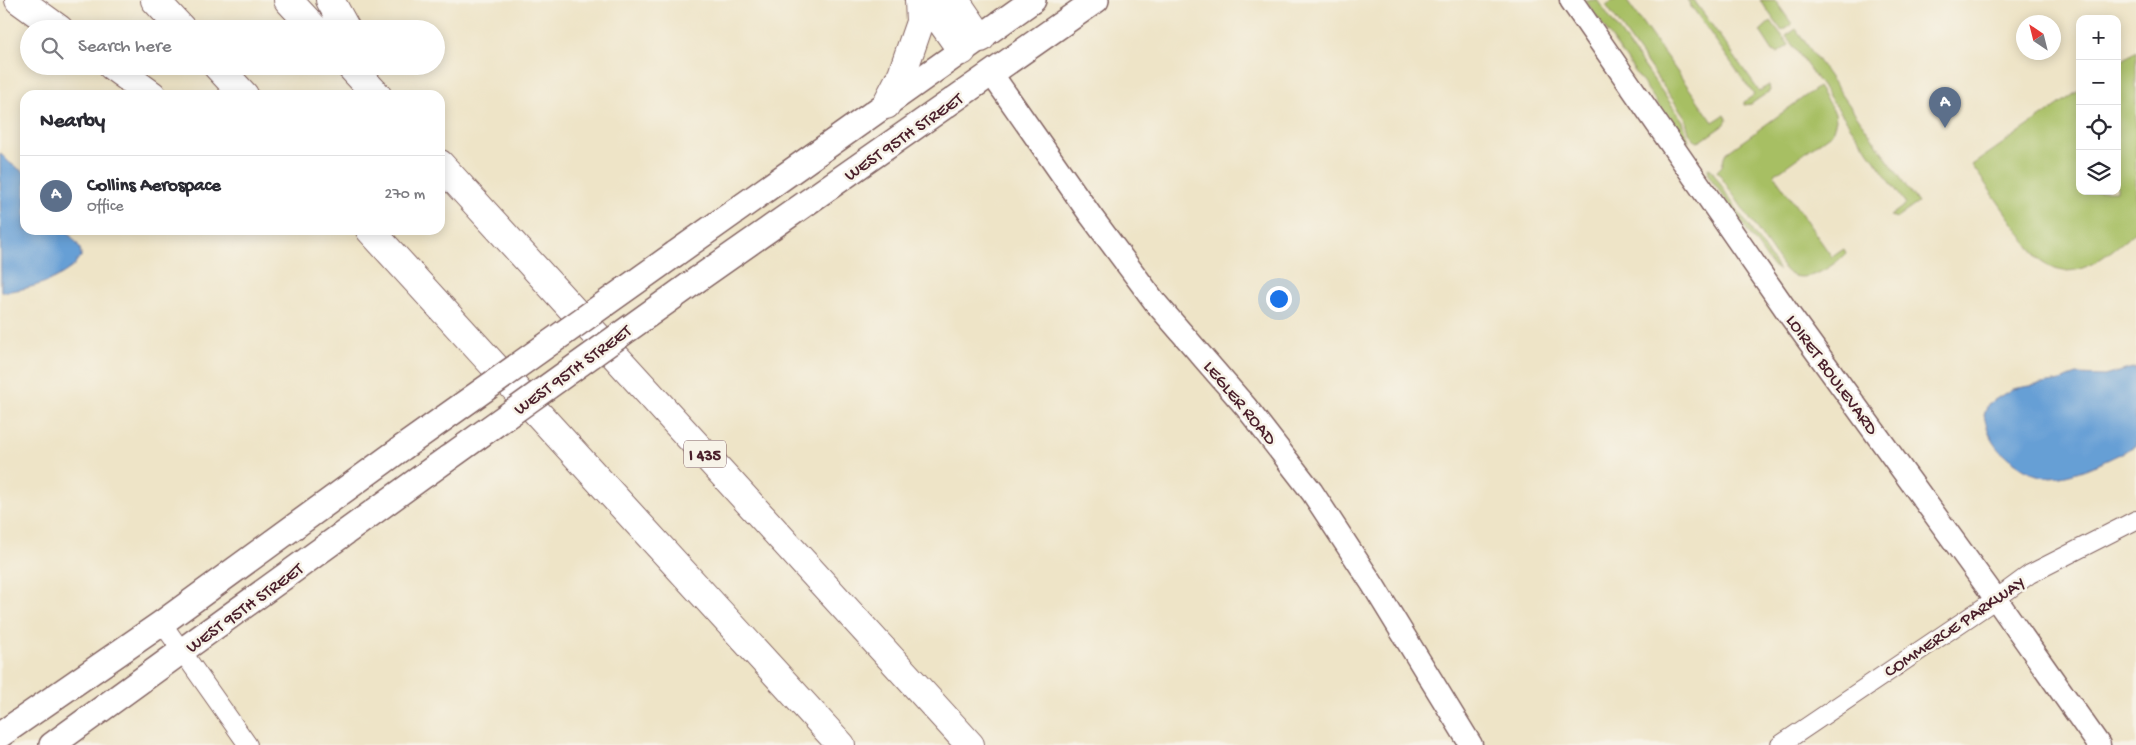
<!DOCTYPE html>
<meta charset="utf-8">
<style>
body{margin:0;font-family:"Gochi Hand",sans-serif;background:#f7f7f7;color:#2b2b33}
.controls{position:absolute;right:15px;top:15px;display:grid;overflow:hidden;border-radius:10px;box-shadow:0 2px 12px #0003}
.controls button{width:45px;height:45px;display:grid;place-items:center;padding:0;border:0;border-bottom:1px solid #e1e1e2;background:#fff;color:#2b2b33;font:25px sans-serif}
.compass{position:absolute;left:2016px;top:15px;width:45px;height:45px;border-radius:50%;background:#fff;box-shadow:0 2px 12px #0003;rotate:325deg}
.you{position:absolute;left:1278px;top:298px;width:18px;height:18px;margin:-12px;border:4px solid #fff;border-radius:50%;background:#1a73e8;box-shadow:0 0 0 8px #1a73e833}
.badge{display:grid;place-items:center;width:32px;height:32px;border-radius:50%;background:#0b8043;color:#fff;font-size:16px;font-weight:700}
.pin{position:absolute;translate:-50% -41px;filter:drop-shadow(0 1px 2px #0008)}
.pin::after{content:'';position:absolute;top:26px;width:18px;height:15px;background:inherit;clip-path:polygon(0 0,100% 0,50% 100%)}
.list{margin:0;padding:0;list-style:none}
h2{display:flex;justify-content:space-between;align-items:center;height:65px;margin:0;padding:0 20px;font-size:21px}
h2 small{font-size:16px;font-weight:400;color:#7c7c81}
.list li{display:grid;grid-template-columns:32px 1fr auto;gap:15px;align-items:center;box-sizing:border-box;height:80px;padding:0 20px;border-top:1px solid #e1e1e2}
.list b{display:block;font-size:19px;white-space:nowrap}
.list p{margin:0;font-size:16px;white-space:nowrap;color:#7c7c81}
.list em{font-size:16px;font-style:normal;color:#7c7c81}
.icon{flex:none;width:28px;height:28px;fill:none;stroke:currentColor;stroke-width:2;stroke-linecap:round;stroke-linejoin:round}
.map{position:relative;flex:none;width:2136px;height:745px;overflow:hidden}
.search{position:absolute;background:#fff;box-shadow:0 2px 12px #0003;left:20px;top:20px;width:425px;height:55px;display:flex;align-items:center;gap:12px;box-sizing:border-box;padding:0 18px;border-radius:28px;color:#7c7c81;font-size:19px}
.panel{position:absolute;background:#fff;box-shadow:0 2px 12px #0003;left:20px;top:90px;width:425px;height:145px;border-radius:15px}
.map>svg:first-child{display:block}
.green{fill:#a7bf64;stroke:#786f48}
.water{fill:#669fd5;stroke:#585f80}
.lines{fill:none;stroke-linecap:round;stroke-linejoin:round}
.minor-casing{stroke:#836462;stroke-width:20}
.tertiary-casing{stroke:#836462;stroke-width:25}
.secondary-casing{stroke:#836462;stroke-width:28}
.motorway-casing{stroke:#836462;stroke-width:30}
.minor{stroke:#fff;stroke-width:18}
.tertiary{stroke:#fff;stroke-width:22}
.secondary{stroke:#fff;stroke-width:25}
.motorway{stroke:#fff;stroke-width:28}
.secondary-bridge-casing{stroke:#836462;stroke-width:28;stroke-linecap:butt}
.secondary-bridge{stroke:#fff;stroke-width:25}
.labels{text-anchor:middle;stroke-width:5;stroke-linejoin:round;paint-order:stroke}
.shield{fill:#f7f3e8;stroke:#7e5f64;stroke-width:1}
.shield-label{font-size:16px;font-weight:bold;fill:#4a1f2b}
.street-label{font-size:18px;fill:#4a1f2b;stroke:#f7f3e8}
</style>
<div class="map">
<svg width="2136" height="745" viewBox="0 0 2136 745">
<rect width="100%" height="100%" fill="#f7f3e8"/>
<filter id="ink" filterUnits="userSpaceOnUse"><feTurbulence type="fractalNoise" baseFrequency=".02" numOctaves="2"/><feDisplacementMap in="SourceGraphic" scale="10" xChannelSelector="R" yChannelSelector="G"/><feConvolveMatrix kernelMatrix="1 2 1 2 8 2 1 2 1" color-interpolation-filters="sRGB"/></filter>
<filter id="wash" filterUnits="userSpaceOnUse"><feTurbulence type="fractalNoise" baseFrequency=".0096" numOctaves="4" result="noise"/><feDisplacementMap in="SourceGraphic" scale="20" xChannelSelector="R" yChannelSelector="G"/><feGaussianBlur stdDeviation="1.12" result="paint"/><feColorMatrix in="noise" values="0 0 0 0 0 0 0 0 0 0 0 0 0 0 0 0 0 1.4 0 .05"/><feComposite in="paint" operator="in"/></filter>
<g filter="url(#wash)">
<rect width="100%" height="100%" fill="#eee4c7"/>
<!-- green -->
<path class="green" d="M 1585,0 L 1597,0 L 1683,121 L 1689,141 L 1682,138 L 1678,133 Z
M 1614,0 L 1626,0 L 1713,122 L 1724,115 L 1727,120 L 1725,124 L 1701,141 L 1697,142 L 1689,133 L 1685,117 L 1606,5 Z
M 1687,0 L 1694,0 L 1759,91 L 1769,85 L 1770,91 L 1751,104 L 1744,105 L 1744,102 L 1754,95 Z
M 1760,0 L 1775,0 L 1792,24 L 1782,31 Z
M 1771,21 L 1789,45 L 1778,53 L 1773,51 L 1760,31 Z
M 1796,29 L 1918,203 L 1897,218 L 1890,216 L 1906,204 L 1786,36 Z
M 2136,51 L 2136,232 C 2107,253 2075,289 2039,260 L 1972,165 L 2080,90 L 2080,191 L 2117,191 L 2117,64 Z
M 1818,87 L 1835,113 L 1836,120 L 1832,133 L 1774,175 L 1832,257 L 1844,249 L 1846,253 C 1833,267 1802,288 1785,270 L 1717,171 L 1722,166 L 1725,154 Z
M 1708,168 L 1711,169 L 1729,198 L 1779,270 L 1772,266 L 1709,176 Z"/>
<!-- water -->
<path class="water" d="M 0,153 L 10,163 L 25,173 L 25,230 L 66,230 C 73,240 82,245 81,257 C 74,262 77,264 71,268 C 51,283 26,290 1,292 Z
M 2136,367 L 2136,446 C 2111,458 2061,486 2034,474 C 2027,471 2020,466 2014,462 C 1996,450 1988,436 1984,415 L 1988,404 L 2012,389 L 2060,381 L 2077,375 L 2104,376 Z"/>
</g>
<g filter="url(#ink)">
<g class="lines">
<!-- minor casing -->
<g class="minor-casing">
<path id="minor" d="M 162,623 L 248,745
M 1780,745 L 1996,599 L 2030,574 L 2136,520"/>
</g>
<!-- tertiary casing -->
<g class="tertiary-casing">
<path id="tertiary" d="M 1571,0 L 1789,314 L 1996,599 L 2099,745
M 991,73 L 1091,216 L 1155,302 L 1246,407 L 1312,492 L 1373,585 L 1471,745"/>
</g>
<!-- secondary casing -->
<g class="secondary-casing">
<path id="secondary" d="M 675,254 L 1033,0
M 698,279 L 1096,0
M 0,735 L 162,623 L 402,448
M 52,745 L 426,474"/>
</g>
<!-- motorway casing -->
<g class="motorway-casing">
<path id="motorway" d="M 19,0 L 59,29
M 155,0 L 182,29
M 288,0 L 315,29
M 330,0 L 346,29
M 926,0 L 962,51
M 955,0 L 981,38
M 112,66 L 152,95
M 217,66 L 244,95
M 350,66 L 377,95
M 886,105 L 902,74 L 920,22 L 919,0
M 440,164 L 970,745
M 370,230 L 841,745"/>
</g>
<!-- minor -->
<use href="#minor" class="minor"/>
<!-- tertiary -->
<use href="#tertiary" class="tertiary"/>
<!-- secondary -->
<use href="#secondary" class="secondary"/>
<!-- motorway -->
<use href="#motorway" class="motorway"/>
<!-- secondary-bridge casing -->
<g class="secondary-bridge-casing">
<path id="secondary-bridge" d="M 402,448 L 675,254
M 426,474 L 698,279"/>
</g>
<!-- secondary-bridge -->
<use href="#secondary-bridge" class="secondary-bridge"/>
</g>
</g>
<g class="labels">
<!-- shield labels -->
<rect class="shield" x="684" y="440.5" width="42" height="27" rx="4"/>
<g class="shield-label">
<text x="705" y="460">I 435</text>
</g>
<!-- street labels -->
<g class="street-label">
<text transform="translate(903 136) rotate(-35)" y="6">WEST 95TH STREET</text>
<text transform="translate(572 369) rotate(-36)" y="6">WEST 95TH STREET</text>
<text transform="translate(1833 374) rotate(54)" y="6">LOIRET BOULEVARD</text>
<text transform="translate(1241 402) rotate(50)" y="6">LEGLER ROAD</text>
<text transform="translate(244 607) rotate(-36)" y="6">WEST 95TH STREET</text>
<text transform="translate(1954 626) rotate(-34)" y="6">COMMERCE PARKWAY</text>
</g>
</g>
</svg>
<div class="controls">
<button>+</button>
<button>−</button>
<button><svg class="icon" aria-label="locate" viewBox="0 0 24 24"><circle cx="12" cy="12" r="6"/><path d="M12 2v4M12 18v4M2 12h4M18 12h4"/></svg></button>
<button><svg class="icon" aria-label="layers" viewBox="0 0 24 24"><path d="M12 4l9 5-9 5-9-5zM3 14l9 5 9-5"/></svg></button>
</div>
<svg class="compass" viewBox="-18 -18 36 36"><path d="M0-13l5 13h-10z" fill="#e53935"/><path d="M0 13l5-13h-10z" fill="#7c7c81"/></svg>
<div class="you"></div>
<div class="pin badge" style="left:1945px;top:128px;background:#5c6f8a">A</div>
<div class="search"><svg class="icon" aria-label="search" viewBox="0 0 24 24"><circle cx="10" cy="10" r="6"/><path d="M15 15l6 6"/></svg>Search here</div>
<section class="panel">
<h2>Nearby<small></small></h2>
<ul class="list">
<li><span class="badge" style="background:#5c6f8a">A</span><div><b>Collins Aerospace</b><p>Office</p></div><em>270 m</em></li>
</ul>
</section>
</div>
